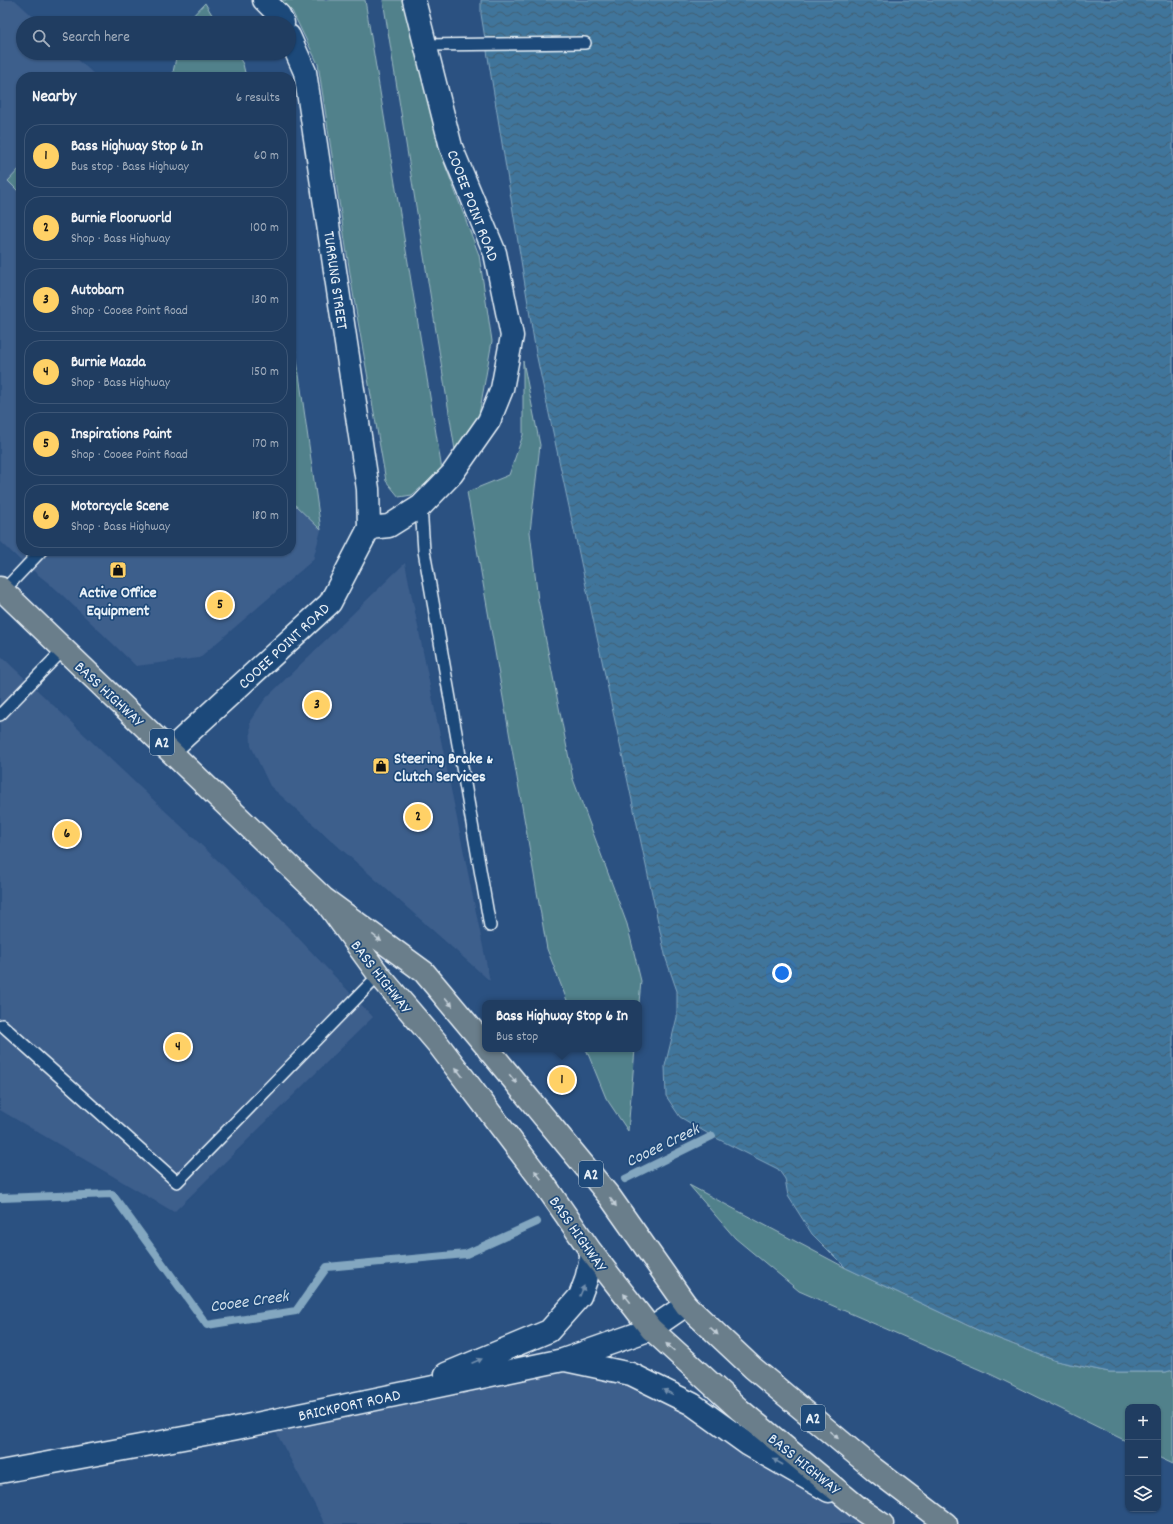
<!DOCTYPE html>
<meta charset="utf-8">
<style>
body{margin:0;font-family:Dekko,sans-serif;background:#284467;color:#f1f3f6}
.controls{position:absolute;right:12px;bottom:12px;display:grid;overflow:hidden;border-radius:8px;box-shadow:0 1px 3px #0004}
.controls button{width:36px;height:36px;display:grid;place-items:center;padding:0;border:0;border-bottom:1px solid #3d5676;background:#203d61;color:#f1f3f6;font:20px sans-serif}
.you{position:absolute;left:782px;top:973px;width:14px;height:14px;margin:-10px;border:3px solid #fff;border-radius:50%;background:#1a73e8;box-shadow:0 0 0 6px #1a73e833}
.badge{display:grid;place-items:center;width:26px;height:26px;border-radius:50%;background:#ffd166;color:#111;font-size:13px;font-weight:700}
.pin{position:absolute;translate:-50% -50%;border:2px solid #fff;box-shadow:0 1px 4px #0006}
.popup{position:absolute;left:482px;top:1000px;width:160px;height:52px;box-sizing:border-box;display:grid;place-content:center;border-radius:8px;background:#203d61;filter:drop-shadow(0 1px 3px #0005);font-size:13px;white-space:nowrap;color:#a2aebd}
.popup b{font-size:15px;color:#f1f3f6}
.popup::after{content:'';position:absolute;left:50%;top:100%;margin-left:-8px;border:8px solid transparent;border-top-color:#203d61}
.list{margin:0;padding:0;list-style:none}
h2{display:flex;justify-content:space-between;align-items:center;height:52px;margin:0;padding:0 16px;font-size:17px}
h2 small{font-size:13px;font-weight:400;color:#a2aebd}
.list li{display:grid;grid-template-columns:26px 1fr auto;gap:12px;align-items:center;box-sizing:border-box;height:64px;margin:0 8px 8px;padding:0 8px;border:1px solid #3d5676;border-radius:16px}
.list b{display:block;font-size:15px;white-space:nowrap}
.list p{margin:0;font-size:13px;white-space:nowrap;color:#a2aebd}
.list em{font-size:13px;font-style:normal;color:#a2aebd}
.icon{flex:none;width:22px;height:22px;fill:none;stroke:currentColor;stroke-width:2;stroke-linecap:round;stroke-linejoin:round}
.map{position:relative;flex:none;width:1173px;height:1524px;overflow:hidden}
.search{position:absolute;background:#203d61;box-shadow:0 1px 3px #0004;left:16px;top:16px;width:280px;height:44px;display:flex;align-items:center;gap:10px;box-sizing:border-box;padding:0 14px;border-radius:22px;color:#a2aebd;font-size:15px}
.panel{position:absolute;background:#203d61;box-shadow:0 1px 3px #0004;left:16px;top:72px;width:280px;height:484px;border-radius:16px}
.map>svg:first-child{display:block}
.built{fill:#3d5e8c}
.green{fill:#51818b;stroke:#9cb9c2}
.water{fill:url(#water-waves);stroke:#83a7c0}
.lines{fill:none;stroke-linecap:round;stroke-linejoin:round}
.stream{stroke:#83a7c0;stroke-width:8}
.lane-casing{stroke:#e8f1f8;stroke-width:14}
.street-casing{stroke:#e8f1f8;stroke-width:25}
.secondary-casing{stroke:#e8f1f8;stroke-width:25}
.highway-casing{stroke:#e8f1f8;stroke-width:25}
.lane{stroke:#1f4a7a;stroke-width:11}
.street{stroke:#1f4a7a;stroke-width:22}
.secondary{stroke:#1f4a7a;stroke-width:22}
.highway{stroke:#6b7e8b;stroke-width:22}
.oneway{fill:#c2ced7}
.oneway2{fill:#6f8dac}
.labels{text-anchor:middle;stroke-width:3.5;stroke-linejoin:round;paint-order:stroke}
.shield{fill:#1f4a7a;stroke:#acbfd2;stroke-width:1}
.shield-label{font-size:15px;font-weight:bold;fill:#e8f1f8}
.street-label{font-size:16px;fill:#e8f1f8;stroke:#1f4a7a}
.poi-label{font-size:16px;font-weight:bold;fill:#e8f1f8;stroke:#1f4a7a}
.water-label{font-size:17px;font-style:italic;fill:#cfdeea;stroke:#1f4a7a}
</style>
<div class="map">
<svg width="1173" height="1524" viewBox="0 0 1173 1524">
<defs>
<pattern id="water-waves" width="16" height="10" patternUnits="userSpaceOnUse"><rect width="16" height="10" fill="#3f759b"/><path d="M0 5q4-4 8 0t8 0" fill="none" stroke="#425e72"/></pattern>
</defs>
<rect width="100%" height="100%" fill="#2b5181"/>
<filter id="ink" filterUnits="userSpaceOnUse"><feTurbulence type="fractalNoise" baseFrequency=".025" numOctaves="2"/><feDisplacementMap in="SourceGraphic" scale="8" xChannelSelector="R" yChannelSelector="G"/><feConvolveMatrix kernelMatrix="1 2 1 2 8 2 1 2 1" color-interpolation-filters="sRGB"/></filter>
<g filter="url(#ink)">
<!-- built -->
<path class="built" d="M 0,0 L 15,0 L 40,23 L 23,23 L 23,53 L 71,53 L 97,77 L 21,77 L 21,167 L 8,181 L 21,194 L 21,551 L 291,551 L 291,501 L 321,530 L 313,560 L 199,658 L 136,666 L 57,590 L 20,560 L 0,541 Z
M 405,563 L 490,981 L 270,786 L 251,746 L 250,721 L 265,699 Z
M 0,655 L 286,925 L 373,1017 L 174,1212 L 0,1110 Z
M 563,1360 L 631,1374 L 882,1524 L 325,1524 L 270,1421 Z"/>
<!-- green -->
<path class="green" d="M 281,0 L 365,0 L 442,470 L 412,495 L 399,497 L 386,481 L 353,293 L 318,64 L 292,11 Z
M 383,0 L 406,0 L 439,149 L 479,255 L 492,341 L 479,415 L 455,450 Z
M 205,3 L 217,23 L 186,23 Z
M 177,53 L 236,53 L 243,64 L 246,77 L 172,77 Z
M 21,167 L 21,194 L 8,181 Z
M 291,318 L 321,530 L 291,501 Z
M 523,361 L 540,445 L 530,532 L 538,600 L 573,779 L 627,924 L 641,981 L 639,1003 L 568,1003 L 547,949 L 467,492 L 509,475 L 523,435 Z
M 586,1049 L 635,1049 L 628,1131 L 606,1098 Z
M 689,1185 L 846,1268 L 984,1333 L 1056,1361 L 1109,1372 L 1166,1372 L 1173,1370 L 1173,1464 L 1158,1457 L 1158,1407 L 1128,1407 L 1128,1442 L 992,1375 L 799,1291 L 735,1238 Z"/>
<!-- water -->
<path class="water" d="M 481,0 L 1173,0 L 1173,1370 L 1166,1372 L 1109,1372 L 1056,1361 L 984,1333 L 846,1268 L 812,1234 L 788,1196 L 785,1179 L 778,1169 L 712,1136 L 680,1117 L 666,1096 L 665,1066 L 677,1017 L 677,991 L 666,959 L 536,353 L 481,14 Z"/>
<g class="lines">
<!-- stream -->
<path class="stream" d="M 625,1179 L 712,1136
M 0,1198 L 112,1194 L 207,1325 L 296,1311 L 327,1267 L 466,1254 L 537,1222"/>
<!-- lane casing -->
<g class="lane-casing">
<path id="lane" d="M 425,45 L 585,43
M 421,506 L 424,551 L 490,926
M 3,591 L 41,551
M 0,715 L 64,649
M 2,1025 L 177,1182 L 379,975"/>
</g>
<!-- street casing -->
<g class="street-casing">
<path id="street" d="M 264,0 L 279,15 L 283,23
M 289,36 L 305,72 L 368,489 L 369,528
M 170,750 L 330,603 L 369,528 L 389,526 L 421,506 L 452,474 L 489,421 L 502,389 L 512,336 L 495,253 L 451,147 L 414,0"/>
</g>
<!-- secondary casing -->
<g class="secondary-casing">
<path id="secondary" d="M 565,1360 L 631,1374 L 692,1404 L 749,1445 L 829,1491
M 446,1374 L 549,1331 L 580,1296 L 586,1280 L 592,1253
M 0,1472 L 232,1429 L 563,1360 L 651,1329 L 686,1305"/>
</g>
<!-- highway casing -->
<g class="highway-casing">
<path id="highway" d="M 0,588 L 323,898 L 424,972 L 485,1045
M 323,898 L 379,975 L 438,1044 L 545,1185 L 592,1253 L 651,1329 L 740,1410 L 860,1509 L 882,1524
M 488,1049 L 610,1197 L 686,1305 L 753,1368 L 874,1469 L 946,1524"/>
</g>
<!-- lane -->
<use href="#lane" class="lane"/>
<!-- street -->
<use href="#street" class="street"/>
<!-- secondary -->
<use href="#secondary" class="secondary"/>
<!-- highway -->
<use href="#highway" class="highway"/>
</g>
<!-- one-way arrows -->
<defs><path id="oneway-solid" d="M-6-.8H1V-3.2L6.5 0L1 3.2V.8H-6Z"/></defs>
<g class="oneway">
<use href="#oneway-solid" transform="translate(377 938) rotate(37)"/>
<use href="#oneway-solid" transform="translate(449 1002) rotate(50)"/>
<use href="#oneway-solid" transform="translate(459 1072) rotate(-127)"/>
<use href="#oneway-solid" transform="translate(513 1079) rotate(51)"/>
<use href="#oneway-solid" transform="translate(538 1175) rotate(-127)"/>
<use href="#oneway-solid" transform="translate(613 1202) rotate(54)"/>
<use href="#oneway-solid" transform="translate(627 1298) rotate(-128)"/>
<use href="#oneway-solid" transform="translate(714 1331) rotate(44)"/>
<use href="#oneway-solid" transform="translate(670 1347) rotate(-138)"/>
<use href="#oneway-solid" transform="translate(834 1435) rotate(40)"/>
</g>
<g class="oneway2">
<use href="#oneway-solid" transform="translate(582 1291) rotate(-68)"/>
<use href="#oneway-solid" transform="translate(477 1361) rotate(-23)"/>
<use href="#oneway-solid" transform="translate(668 1392) rotate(-154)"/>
<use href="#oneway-solid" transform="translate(778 1462) rotate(-150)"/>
</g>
</g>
<!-- icons -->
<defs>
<g id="shop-square" transform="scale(0.9)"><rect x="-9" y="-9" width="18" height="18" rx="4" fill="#ffd166" stroke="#1f4a7a"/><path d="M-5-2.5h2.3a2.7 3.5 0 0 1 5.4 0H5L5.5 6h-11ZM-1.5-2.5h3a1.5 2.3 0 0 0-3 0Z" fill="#111"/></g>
</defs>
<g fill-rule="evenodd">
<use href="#shop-square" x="118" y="570"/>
<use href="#shop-square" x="381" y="766"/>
</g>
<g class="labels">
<!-- shield labels -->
<g class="shield">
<rect x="150" y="729" width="24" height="26" rx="3"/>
<rect x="579" y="1161" width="24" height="26" rx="3"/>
<rect x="801" y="1405" width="24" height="26" rx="3"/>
</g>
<g class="shield-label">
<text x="162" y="747">A2</text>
<text x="591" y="1179">A2</text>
<text x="813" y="1423">A2</text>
</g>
<!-- street labels -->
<g class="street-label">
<text transform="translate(474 205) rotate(69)" y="6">COOEE POINT ROAD</text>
<text transform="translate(337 280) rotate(82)" y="6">TURRUNG STREET</text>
<text transform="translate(283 645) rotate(-43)" y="6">COOEE POINT ROAD</text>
<text transform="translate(110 693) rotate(43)" y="6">BASS HIGHWAY</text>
<text transform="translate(382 976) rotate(52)" y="6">BASS HIGHWAY</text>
<text transform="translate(579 1233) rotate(55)" y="6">BASS HIGHWAY</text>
<text transform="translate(349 1404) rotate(-12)" y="6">BRICKPORT ROAD</text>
<text transform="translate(805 1463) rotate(39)" y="6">BASS HIGHWAY</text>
</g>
<!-- poi labels -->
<g class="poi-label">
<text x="118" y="597">Active Office<tspan x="118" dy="18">Equipment</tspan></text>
<text x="394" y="763" text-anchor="start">Steering Brake &amp;<tspan x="394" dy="18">Clutch Services</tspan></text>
</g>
<!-- water labels -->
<g class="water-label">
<text transform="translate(662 1144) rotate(-26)" y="6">Cooee Creek</text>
<text transform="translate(249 1300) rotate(-8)" y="6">Cooee Creek</text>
</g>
</g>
</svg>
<div class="controls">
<button>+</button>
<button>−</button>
<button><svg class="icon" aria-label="layers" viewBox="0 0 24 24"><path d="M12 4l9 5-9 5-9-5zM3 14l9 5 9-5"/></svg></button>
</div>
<div class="you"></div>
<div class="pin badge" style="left:562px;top:1080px">1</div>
<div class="popup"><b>Bass Highway Stop 6 In</b>Bus stop</div>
<div class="pin badge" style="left:418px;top:817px">2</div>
<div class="pin badge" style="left:317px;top:705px">3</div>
<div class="pin badge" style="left:178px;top:1047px">4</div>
<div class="pin badge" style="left:220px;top:605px">5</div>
<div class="pin badge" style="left:67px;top:834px">6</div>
<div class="search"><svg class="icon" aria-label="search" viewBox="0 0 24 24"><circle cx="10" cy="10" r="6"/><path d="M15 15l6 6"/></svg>Search here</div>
<section class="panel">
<h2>Nearby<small>6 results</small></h2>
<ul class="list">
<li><span class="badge">1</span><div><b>Bass Highway Stop 6 In</b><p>Bus stop · Bass Highway</p></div><em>60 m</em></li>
<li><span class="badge">2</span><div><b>Burnie Floorworld</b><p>Shop · Bass Highway</p></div><em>100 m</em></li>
<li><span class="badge">3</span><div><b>Autobarn</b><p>Shop · Cooee Point Road</p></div><em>130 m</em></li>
<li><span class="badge">4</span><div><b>Burnie Mazda</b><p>Shop · Bass Highway</p></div><em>150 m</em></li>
<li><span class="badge">5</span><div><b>Inspirations Paint</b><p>Shop · Cooee Point Road</p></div><em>170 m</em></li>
<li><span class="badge">6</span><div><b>Motorcycle Scene</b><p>Shop · Bass Highway</p></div><em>180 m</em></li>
</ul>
</section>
</div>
